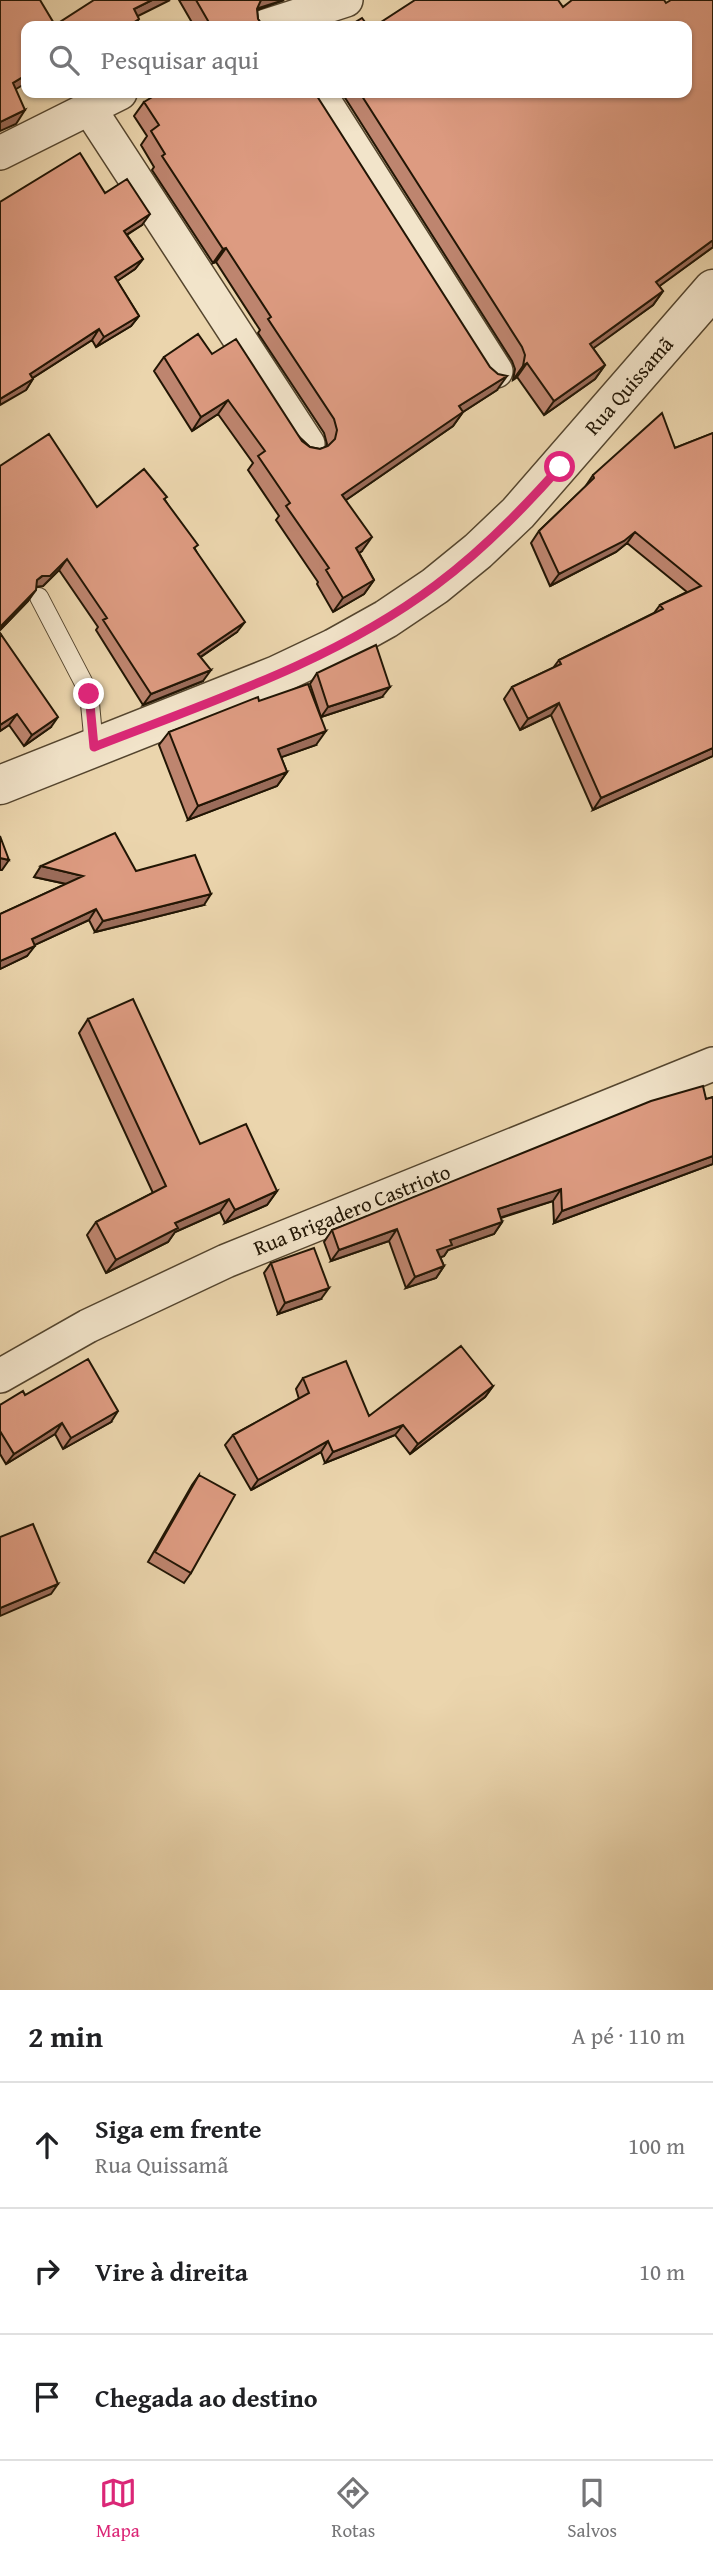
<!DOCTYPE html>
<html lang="pt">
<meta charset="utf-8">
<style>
body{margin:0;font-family:"Gentium Book Plus",serif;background:#f6f6f6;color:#202124}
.stop{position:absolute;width:21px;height:21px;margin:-16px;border:5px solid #db2777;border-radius:50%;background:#fff}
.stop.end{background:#db2777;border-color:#fff;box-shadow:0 2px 7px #0008}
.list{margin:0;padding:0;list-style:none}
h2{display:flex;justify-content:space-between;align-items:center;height:91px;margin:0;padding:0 28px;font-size:30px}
h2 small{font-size:23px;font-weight:400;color:#757577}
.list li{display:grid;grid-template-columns:46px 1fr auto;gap:21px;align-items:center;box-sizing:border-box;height:126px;padding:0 28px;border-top:2px solid #e0e0e0}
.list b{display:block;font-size:26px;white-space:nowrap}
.list p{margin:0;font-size:23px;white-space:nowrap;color:#757577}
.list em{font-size:23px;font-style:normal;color:#757577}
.icon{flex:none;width:38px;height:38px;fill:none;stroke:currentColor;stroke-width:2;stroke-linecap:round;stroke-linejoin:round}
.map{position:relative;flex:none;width:713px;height:1990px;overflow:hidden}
.search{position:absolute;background:#fff;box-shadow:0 2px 5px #0004;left:21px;right:21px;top:21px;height:77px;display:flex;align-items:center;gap:18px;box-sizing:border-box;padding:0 24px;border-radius:14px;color:#757577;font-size:26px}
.sheet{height:469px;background:#fff}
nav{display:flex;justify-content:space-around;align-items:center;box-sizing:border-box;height:98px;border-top:2px solid #e0e0e0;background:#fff;font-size:19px;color:#757577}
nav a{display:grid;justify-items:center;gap:4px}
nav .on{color:#db2777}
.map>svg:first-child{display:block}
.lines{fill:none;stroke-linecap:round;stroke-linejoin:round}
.service-casing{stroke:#54452e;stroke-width:20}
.minor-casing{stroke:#54452e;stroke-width:36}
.tertiary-casing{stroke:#54452e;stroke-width:41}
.service{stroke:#f2e4ca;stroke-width:18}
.minor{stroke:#f2e4ca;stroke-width:33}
.tertiary{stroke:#f2e4ca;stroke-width:38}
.wall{fill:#be856f;stroke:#211504;stroke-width:2}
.shaded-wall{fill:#9b6c5a;stroke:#211504;stroke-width:2}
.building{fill:#dd9b81;stroke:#211504;stroke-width:2}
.route{stroke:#db2777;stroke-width:9}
.labels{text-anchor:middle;stroke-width:5;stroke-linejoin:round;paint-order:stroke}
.street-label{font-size:21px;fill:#211504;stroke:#f2e4ca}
</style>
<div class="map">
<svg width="713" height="1990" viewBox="0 0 713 1990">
<rect width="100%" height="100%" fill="#ebd5ad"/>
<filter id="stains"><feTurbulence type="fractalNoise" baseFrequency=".00286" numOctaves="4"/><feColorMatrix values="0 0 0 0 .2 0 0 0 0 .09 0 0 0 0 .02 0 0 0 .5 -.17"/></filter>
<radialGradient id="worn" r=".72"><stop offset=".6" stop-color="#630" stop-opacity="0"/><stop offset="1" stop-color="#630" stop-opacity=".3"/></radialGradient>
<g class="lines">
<!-- service casing -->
<g class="service-casing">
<path id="service" d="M 39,597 L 89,693 L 94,746"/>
</g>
<!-- minor casing -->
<g class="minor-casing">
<path id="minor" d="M 266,26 L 346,0
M 319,93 L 496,371
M 89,108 L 308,444
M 0,153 L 120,93
M 0,1376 L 88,1326 L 226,1261 L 713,1064"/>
</g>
<!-- tertiary casing -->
<g class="tertiary-casing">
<path id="tertiary" d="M 0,785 L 277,675 L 334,648 L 386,619 L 435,586 L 478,551 L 518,513 L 713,289"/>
</g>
<!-- service -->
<use href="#service" class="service"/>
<!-- minor -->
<use href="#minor" class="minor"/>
<!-- tertiary -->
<use href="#tertiary" class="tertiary"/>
</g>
<!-- wall -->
<path class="wall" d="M 179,0 L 284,0 L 257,10 L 258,19 L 263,26 L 194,26 Z
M 342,93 L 687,93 L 713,247 L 659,286 L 663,291 L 653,305 L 593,348 L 605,365 L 595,379 L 544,415 L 517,377 L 513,380 L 515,369 L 512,361 Z
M 144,102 L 497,390 L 463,412 L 453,426 L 346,500 L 362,551 L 359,553 L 374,580 L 364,594 L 333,612 L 317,584 L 318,582 L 276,520 L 279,516 L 248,470 L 253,463 L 218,414 L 192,431 L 154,371 L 164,357 L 212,354 L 310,447 L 320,449 L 326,447 L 327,444 L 324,433 L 258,333 L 260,330 L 216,262 L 213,263 L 152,170 L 154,167 L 141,145 L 147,136 L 134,116 Z
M 105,193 L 142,225 L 127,235 L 143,259 L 135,269 L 117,281 L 139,316 L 131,326 L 96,347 L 92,340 L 33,378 L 26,390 Z
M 713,433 L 713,756 L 593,810 L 551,715 L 520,730 L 504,699 L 512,687 L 553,668 L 559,660 L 654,613 L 660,605 L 687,592 L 627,543 L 616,552 L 550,586 L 531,543 L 539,531 L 585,487 L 593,475 L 675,448 Z
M 165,500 L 195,549 L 237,632 L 201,657 L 203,681 L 143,705 L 96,630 L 98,627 L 59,570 L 43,586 L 36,587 L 28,601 L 0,630 L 97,507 Z
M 0,633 L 51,727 L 24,746 L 9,725 L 0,731 Z
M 317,673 L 382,697 L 321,717 L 310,684 Z
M 259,701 L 316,745 L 281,757 L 287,772 L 277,786 L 188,820 L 159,745 L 169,732 Z
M 136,871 L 204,905 L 95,932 L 89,920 L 34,945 L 27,956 L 0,969 L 0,914 L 66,884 L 34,877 Z
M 88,1019 L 200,1144 L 277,1191 L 267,1205 L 225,1223 L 220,1212 L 175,1232 L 168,1242 L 106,1273 L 87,1235 L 96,1222 L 153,1193 L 79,1033 Z
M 713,1097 L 713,1164 L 554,1223 L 553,1201 L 501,1218 L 502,1222 L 494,1234 L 448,1250 L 444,1256 L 440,1257 L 444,1266 L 436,1278 L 406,1288 L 389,1241 L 331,1261 L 324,1242 L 332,1230 Z
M 271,1263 L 321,1299 L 278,1314 L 264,1273 Z
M 303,1378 L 369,1416 L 493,1386 L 485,1397 L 410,1454 L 395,1435 L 325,1463 L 321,1452 L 251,1490 L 225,1445 L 233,1435 L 299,1399 L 296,1389 Z
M 25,1395 L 111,1422 L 63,1449 L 55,1434 L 6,1464 L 0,1454 L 0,1405 Z
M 199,1475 L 191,1573 L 184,1583 L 148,1562 L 192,1485 Z"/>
<!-- shaded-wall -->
<path class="shaded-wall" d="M 152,0 L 170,0 L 124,23 L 134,9 Z
M 261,0 L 284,0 L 259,8 L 251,14 Z
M 139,19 L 134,26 L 128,26 Z
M 26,75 L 26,83 L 3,97 L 13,83 Z
M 25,110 L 16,124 L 0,131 L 0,122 Z
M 150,214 L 142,225 L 116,241 L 124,231 Z
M 713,240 L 713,247 L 646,296 L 656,282 Z
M 226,248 L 216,262 L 213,263 L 223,249 Z
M 143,259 L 135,269 L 107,288 L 115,277 Z
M 663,291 L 653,305 L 580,358 L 590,344 Z
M 139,316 L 131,326 L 96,347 L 104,337 Z
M 99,329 L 92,340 L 23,384 L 30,374 Z
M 527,363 L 517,377 L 513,380 L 523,366 Z
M 605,365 L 595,379 L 544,415 L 554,401 Z
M 507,376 L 497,390 L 463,412 L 453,426 L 333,509 L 342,495 L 459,406 Z
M 33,379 L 26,390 L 0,405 L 0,399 Z
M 228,400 L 218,414 L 192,431 L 201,417 Z
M 635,532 L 627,543 L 616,552 L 550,586 L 559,574 Z
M 372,537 L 362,551 L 346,562 L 356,548 Z
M 67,559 L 59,570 L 43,586 L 34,587 L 37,580 Z
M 374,580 L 364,594 L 333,612 L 343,598 Z
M 36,590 L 28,601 L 0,630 L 0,627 Z
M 245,622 L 237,632 L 190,664 L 198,654 Z
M 211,670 L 203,681 L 143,705 L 151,694 Z
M 390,687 L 382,697 L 321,717 L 328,707 Z
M 559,703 L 551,715 L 520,730 L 528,719 Z
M 17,714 L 9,725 L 0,731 L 0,725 Z
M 58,717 L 51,727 L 24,746 L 32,735 Z
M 326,731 L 316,745 L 268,762 L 278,749 Z
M 713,748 L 713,756 L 593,810 L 601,798 Z
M 287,772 L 277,786 L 188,820 L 198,806 Z
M 0,858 L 9,860 L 2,870 L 0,870 Z
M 41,866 L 83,876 L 76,886 L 34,877 Z
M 211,894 L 204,905 L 95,932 L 103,921 Z
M 96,909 L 89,920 L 24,950 L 32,939 Z
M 35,946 L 27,956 L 0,969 L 0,961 Z
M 713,1156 L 713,1164 L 554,1223 L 562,1211 Z
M 561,1189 L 553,1201 L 489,1221 L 498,1209 Z
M 277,1191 L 267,1205 L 225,1223 L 235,1210 Z
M 229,1199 L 220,1212 L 175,1232 L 168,1242 L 106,1273 L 116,1260 L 175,1223 Z
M 502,1222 L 494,1234 L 448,1250 L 444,1256 L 429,1262 L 437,1250 L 450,1240 Z
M 397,1229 L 389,1241 L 331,1261 L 339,1250 Z
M 444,1266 L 436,1278 L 406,1288 L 415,1277 Z
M 329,1288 L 321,1299 L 278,1314 L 285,1303 Z
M 493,1386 L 485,1397 L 410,1454 L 418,1444 Z
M 118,1411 L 111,1422 L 63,1449 L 71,1438 Z
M 62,1423 L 55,1434 L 6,1464 L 14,1454 Z
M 403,1425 L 395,1435 L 325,1463 L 333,1452 Z
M 328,1441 L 321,1452 L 251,1490 L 258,1480 Z
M 58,1584 L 51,1594 L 0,1616 L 0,1608 Z"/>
<!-- building -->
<path class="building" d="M 0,0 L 40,0 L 55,25 L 94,0 L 152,0 L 134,9 L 139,19 L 128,26 L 26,26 L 26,75 L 13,83 L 25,110 L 0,122 Z
M 196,0 L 261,0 L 257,9 L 258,19 L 263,26 L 211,26 Z
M 415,0 L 558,0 L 563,7 L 572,0 L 664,0 L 666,3 L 671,0 L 713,0 L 713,240 L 656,282 L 663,291 L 590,344 L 605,365 L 554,401 L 527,363 L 523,366 L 525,355 L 522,347 L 360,93 L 687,93 L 687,26 L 375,26 Z
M 362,18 L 368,26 L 349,26 Z
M 159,93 L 315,93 L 490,367 L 498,374 L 507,376 L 459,406 L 463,412 L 342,495 L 372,537 L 356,548 L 374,580 L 343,598 L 326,570 L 329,568 L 286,506 L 290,503 L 258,456 L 265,451 L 228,400 L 201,417 L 164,357 L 198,334 L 212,354 L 236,339 L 302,441 L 310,447 L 320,449 L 328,446 L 335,439 L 337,430 L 334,419 L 268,319 L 271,317 L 226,248 L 223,249 L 162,156 L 165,154 L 151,131 L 159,125 L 144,102 Z
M 80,153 L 105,193 L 127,179 L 150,214 L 124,231 L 143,259 L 115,277 L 139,316 L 104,337 L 99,329 L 30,374 L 33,379 L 0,399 L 0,202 Z
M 662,413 L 675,448 L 713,433 L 713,748 L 601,798 L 559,703 L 528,719 L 512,687 L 561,664 L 559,660 L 663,609 L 660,605 L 701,586 L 635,532 L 624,541 L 559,574 L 539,531 L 594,478 L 593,475 Z
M 49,434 L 97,507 L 144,469 L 167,497 L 164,499 L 198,545 L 194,548 L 245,622 L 198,654 L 211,670 L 151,694 L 103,620 L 107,618 L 67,559 L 50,576 L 42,576 L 37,580 L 36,590 L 0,627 L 0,466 Z
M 0,633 L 58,717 L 32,735 L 17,714 L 0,725 Z
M 376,645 L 390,687 L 328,707 L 317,673 Z
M 308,684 L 326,731 L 278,749 L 287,772 L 198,806 L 169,732 L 258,697 L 259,701 Z
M 115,833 L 136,871 L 195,855 L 211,894 L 103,921 L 96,909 L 32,939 L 35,946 L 0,961 L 0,914 L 83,876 L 41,866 Z
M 0,836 L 9,860 L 0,858 Z
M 133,999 L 200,1144 L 246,1124 L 277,1191 L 235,1210 L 229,1199 L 175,1223 L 178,1228 L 116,1260 L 96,1222 L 166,1186 L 88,1019 Z
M 703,1086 L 706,1099 L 713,1097 L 713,1156 L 562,1211 L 561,1189 L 498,1209 L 502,1222 L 450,1240 L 452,1245 L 437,1250 L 444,1266 L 415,1277 L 397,1229 L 339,1250 L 332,1230 L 651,1101 Z
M 314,1248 L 329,1288 L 285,1303 L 271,1263 Z
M 461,1346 L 493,1386 L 418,1444 L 403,1425 L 333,1452 L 328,1441 L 258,1480 L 233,1435 L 309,1393 L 303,1378 L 346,1361 L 369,1416 Z
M 88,1359 L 118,1411 L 71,1438 L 62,1423 L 14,1454 L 0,1431 L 0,1405 L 23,1391 L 25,1395 Z
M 199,1475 L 235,1495 L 191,1573 L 155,1552 Z
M 33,1524 L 58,1584 L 0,1608 L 0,1537 Z"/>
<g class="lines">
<!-- route -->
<path class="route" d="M 89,694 L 94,747 C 212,701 335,661 436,585 C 483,550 522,510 560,467"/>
</g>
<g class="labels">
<!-- street labels -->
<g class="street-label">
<text transform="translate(629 386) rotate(-49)" y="7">Rua Quissamã</text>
<text transform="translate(352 1210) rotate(-22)" y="7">Rua Brigadero Castrioto</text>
</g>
</g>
<rect width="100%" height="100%" filter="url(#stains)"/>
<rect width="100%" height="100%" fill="url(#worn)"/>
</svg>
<div class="stop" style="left:560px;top:467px"></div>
<div class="stop end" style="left:89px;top:694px"></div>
<div class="search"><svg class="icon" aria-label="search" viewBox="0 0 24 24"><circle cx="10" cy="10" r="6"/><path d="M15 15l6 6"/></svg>Pesquisar aqui</div>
</div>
<section class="sheet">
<h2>2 min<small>A pé · 110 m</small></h2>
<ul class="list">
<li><svg class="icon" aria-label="ahead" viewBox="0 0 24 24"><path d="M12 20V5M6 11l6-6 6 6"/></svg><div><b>Siga em frente</b><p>Rua Quissamã</p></div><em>100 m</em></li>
<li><svg class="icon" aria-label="right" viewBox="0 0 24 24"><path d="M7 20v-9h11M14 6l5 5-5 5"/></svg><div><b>Vire à direita</b></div><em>10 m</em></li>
<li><svg class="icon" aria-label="arrive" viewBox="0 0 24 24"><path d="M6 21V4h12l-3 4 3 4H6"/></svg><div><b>Chegada ao destino</b></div></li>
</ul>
</section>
<nav>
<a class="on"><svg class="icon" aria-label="map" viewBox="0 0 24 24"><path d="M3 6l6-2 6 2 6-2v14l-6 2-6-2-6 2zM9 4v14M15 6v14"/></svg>Mapa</a>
<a><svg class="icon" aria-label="directions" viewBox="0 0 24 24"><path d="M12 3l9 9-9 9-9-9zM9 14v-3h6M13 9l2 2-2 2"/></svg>Rotas</a>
<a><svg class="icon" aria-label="saved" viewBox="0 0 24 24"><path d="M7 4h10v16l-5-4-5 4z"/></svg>Salvos</a>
</nav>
